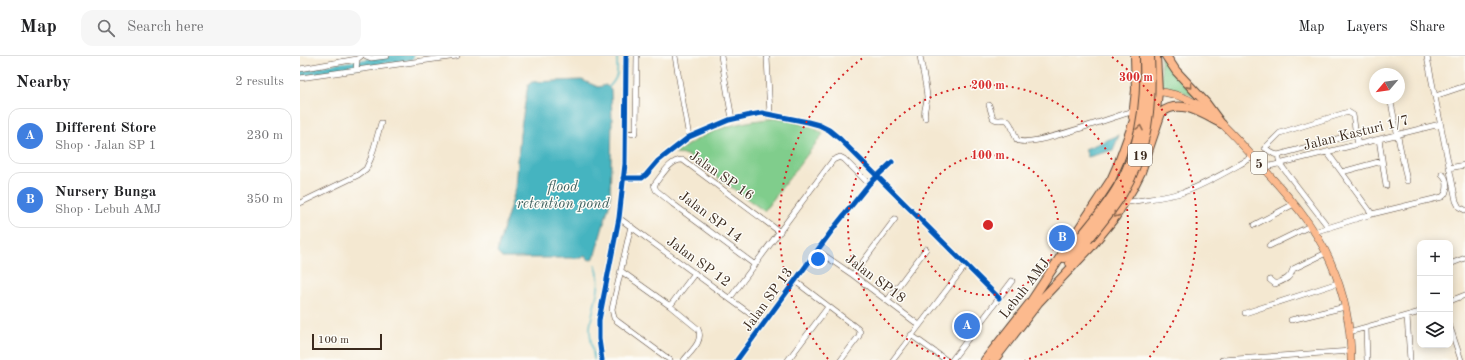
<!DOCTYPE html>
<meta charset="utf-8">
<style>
body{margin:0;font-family:"Old Standard TT",serif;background:#f6f6f6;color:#202124}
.controls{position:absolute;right:12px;bottom:12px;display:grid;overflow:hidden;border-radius:8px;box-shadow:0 2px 10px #0003}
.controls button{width:36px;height:36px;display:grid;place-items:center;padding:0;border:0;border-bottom:1px solid #e0e0e0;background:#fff;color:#202124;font:20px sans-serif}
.compass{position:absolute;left:1069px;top:12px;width:36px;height:36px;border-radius:50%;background:#fff;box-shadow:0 2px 10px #0003;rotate:241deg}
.scale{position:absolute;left:12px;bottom:10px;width:70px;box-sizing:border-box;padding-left:4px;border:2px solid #3b2a1e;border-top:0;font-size:11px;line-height:14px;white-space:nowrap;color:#3b2a1e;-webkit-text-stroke:3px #fdfcf7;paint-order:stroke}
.you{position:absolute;left:518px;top:203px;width:14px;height:14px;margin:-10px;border:3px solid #fff;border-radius:50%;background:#1a73e8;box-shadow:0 0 0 6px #1a73e833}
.badge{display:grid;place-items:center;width:26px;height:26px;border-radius:50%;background:#0f766e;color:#fff;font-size:13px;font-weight:700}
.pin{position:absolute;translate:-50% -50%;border:2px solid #fff;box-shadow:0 1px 4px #0006}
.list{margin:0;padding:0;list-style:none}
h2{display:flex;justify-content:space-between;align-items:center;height:52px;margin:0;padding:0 16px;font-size:17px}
h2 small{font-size:13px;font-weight:400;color:#757577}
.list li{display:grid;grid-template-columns:26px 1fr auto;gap:12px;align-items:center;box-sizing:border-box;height:56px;margin:0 8px 8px;padding:0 8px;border:1px solid #e0e0e0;border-radius:12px}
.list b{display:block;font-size:15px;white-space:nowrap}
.list p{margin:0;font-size:13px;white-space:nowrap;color:#757577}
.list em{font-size:13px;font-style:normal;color:#757577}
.icon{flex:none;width:22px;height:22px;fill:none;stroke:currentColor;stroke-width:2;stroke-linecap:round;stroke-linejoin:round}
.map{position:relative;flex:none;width:1165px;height:304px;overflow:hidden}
header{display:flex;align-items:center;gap:24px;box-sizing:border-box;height:56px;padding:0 20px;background:#fff;border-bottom:1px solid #e0e0e0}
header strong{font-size:19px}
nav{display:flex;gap:22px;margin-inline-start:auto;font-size:14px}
.search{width:280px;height:36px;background:#f6f6f6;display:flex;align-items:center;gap:10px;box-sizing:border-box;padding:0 14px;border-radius:12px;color:#757577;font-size:15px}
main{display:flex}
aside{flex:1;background:#fff}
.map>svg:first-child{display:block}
.green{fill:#80cd8c;stroke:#5e7c55}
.water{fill:#45b4c0;stroke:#406f6f}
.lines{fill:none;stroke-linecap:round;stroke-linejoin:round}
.stream{stroke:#45b4c0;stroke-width:1.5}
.river{stroke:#45b4c0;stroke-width:8}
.minor-casing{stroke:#574639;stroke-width:6}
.major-casing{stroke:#574639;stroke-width:8}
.highway-casing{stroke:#574639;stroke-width:10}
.minor{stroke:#fff;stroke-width:5}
.major{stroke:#fcba8e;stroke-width:7}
.highway{stroke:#fcba8e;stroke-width:8}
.highway-bridge-casing{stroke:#574639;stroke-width:10;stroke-linecap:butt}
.highway-bridge{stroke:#fcba8e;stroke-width:8}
.cycleway-casing{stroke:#fdfcf7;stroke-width:8}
.cycleway{stroke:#0057b8;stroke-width:5}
.oneway{stroke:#926b50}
.ring{fill:none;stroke:#d62828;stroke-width:2;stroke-dasharray:2 4}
.labels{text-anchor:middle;stroke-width:3;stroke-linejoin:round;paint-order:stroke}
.shield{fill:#fdfcf7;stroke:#75695f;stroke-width:1}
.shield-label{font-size:13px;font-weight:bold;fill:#3b2a1e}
.street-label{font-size:14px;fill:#3b2a1e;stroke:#fdfcf7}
.water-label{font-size:15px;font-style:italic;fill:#3f615f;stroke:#fdfcf7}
.centre{fill:#d62828;stroke:#fdfcf7;stroke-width:2}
.ring-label{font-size:12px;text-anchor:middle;font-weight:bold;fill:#d62828;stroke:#fdfcf7;stroke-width:3;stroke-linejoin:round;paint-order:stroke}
</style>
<header>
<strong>Map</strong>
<div class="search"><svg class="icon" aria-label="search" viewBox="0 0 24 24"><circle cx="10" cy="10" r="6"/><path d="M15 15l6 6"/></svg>Search here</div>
<nav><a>Map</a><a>Layers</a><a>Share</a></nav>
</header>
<main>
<aside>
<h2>Nearby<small>2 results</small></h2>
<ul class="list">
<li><span class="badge" style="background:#3f7fe0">A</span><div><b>Different Store</b><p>Shop · Jalan SP 1</p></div><em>230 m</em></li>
<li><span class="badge" style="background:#3f7fe0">B</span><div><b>Nursery Bunga</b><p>Shop · Lebuh AMJ</p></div><em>350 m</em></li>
</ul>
</aside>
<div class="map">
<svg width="1165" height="304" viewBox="0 0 1165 304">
<rect width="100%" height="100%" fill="#fdfcf7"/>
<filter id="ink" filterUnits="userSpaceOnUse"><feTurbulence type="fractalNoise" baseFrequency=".025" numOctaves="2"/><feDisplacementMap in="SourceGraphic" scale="8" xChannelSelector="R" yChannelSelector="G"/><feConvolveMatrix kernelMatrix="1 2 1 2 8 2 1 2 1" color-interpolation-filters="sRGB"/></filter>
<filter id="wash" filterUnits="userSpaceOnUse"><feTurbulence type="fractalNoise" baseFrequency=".012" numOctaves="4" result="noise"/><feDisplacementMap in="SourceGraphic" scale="16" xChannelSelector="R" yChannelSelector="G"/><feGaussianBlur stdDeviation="0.9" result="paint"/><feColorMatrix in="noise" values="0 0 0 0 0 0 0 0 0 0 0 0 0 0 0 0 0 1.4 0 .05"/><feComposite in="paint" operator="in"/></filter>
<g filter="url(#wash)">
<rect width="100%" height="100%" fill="#f4e8d1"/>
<!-- green -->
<path class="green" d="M 861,0 L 862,0 L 900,43 L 881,35 L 861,31 Z
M 481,62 L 514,72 L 523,78 L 464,155 L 387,99 L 375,98 C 409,72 439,65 481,62 Z"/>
<!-- water -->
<path class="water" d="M 282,24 L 298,31 L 306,29 L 311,34 L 312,65 L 310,146 L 294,202 L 289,204 L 285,200 L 281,202 L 202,202 L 197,197 L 199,187 L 216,132 L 220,77 L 228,29 L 232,26 Z
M 819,79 L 813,94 L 788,101 L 785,93 Z"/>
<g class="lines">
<!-- stream -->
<path class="stream" d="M 308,32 C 320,20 317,16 317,0
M 294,304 C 293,294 290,283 290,273 C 291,252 305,228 295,209"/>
<!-- river -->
<path class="river" d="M 0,17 L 110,0"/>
</g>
</g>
<g filter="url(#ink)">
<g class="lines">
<!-- minor casing -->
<g class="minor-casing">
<path id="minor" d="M 66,0 L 71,2 L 87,0
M 375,0 L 389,81
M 421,0 L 432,63
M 620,0 C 622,13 626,27 627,41 C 627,49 623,54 625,62
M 1127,1 L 1156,145 L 1159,151 L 1165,154
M 467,2 L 470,58
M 0,13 L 57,3
M 56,14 L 157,0
M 0,22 L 56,14 L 57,3 L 61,0
M 1135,40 L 1165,30
M 1090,42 L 1107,125
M 689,49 L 693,62 C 698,67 704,61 708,65 C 713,70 714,79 717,84 C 729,93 815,60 834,55
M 325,76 L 334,78 L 336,75 L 337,0
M 1055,78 L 978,99 L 974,98 L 965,92 L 980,77 L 1048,56 L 1053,59 C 1055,69 1055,78 1058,88
M 1079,83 L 1086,130
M 1027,96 L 1072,158
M 978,99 L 980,108 L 1029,172
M 962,112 L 1140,68
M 1149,112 L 1165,109
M 1042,116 L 1082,105
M 323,122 L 342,122 L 346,119 L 358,105 L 389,81 L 429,64 L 451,59 L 462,57 L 508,66 L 519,69 L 529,74 L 540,83 L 699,242
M 0,147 L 58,119 L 66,113 L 71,102 L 81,67
M 824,147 C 844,143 865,142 884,136 C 907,128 931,113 953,101
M 319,162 L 464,268
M 954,169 L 994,148
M 331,170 L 312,253 L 314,262 L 317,265 L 370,304
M 1014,176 L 1072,158 L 1142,141 C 1149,136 1148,123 1142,118
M 969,190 L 1010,170
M 518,195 L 553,219 L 619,269
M 1150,208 L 1165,202
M 455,209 L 373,148 L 356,134 L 354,129 C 361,121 370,103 383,104 L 480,176
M 321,215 L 370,250 L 398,273 C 404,285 391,295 384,304
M 553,219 L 595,163
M 970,224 L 975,228 C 984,224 990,223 993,213 L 1026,197
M 495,225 L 558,273 L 560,276 L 559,280 L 541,304
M 430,242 L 533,104 L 540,101 L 544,103 L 569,128
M 587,245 L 626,193
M 1150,245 L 1165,239
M 370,250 L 395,217
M 945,257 L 1038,227
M 1107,260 L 1110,304
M 991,264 L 1045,251
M 1150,271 L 1161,304
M 1066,272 L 1067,304
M 1049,276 L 1120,256
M 611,279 L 646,304
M 302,304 L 299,283 L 299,264 L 319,162 L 325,108 L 326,0
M 437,304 L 536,169 L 569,128 L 592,106
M 488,304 L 528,251
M 593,304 L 665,210
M 652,304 L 712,225
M 922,304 L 1051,295"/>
</g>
<!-- major casing -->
<g class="major-casing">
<path id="major" d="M 854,35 C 868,36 885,41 897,48 C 919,62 937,83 954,102 C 983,134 1014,167 1031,207 C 1044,237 1051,271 1051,304"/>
</g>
<!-- highway casing -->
<g class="highway-casing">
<path id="highway" d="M 866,0 L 876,15 L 906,47 L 920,66
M 833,61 L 836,34 L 835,0
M 855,63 L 858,36 L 856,0
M 764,202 L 782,179
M 770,207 L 788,184
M 730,247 L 811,124 L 819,106 L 836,59 L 840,54 L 843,53 L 851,55 L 853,59 L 854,71
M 734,251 L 790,192 L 816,160 L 833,132 L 841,116 L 861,57 C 880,41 904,59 922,68
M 685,304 L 733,243
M 694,304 L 738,247"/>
</g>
<!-- minor -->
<use href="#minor" class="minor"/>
<!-- major -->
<use href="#major" class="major"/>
<!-- highway -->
<use href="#highway" class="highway"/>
<!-- highway-bridge casing -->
<g class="highway-bridge-casing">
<path id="highway-bridge" d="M 782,179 C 794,164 807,149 817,132 C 841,92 846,46 844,0
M 788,184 C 800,169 813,154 823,137 C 848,95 853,48 850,0"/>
</g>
<!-- highway-bridge -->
<use href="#highway-bridge" class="highway-bridge"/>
<!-- cycleway casing -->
<g class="cycleway-casing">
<path id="cycleway" d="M 323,122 L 342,122 L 346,119 L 358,105 L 389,81 L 429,64 L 451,59 L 462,57 L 508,66 L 519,69 L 529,74 L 540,83 L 699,242
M 302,304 L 299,283 L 299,264 L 319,162 L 325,108 L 326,0
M 437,304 L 536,169 L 569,128 L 592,106"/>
</g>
<!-- cycleway -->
<use href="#cycleway" class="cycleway"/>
</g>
<!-- one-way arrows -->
<defs><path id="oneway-chevron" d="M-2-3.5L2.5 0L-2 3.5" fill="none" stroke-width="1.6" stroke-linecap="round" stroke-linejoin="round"/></defs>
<g class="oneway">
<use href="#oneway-chevron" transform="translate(890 30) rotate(48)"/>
<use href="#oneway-chevron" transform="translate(840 72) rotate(-78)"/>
<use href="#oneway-chevron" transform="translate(816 159) rotate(125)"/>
</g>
</g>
<!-- distance rings -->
<g class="ring">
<circle cx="688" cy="169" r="70"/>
<path d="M651 304A140 140 0 1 1 725 304"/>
<path d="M528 303A209 209 0 0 1 564 1M812 1A209 209 0 0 1 848 303"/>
</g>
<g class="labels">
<!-- shield labels -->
<g class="shield">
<rect x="828" y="88" width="24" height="22" rx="3"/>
<rect x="951" y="96" width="16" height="22" rx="3"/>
</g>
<g class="shield-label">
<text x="840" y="104">19</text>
<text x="959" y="112">5</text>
</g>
<!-- street labels -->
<g class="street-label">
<text transform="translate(1056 76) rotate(-14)" y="5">Jalan Kasturi 1/7</text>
<text transform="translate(422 119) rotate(35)" y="5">Jalan SP 16</text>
<text transform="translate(411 160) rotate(37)" y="5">Jalan SP 14</text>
<text transform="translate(399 205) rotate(36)" y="5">Jalan SP 12</text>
<text transform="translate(576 222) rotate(37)" y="5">Jalan SP18</text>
<text transform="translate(724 232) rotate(-52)" y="5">Lebuh AMJ</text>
<text transform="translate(467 243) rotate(-54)" y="5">Jalan SP 13</text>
</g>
<!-- water labels -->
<g class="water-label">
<text x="263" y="135">flood<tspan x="263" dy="17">retention pond</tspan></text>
</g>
</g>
<circle cx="688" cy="169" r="6" class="centre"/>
<g class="ring-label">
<text x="836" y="25">300 m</text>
<text x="688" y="33">200 m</text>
<text x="688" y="103">100 m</text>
</g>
</svg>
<div class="controls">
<button>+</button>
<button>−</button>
<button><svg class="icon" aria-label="layers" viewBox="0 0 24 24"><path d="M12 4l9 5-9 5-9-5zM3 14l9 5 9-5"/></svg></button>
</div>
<svg class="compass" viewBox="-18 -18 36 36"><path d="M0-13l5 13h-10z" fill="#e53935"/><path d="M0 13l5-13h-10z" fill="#757577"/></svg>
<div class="scale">100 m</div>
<div class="you"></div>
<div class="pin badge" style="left:667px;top:270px;background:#3f7fe0">A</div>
<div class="pin badge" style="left:762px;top:182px;background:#3f7fe0">B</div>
</div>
</main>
